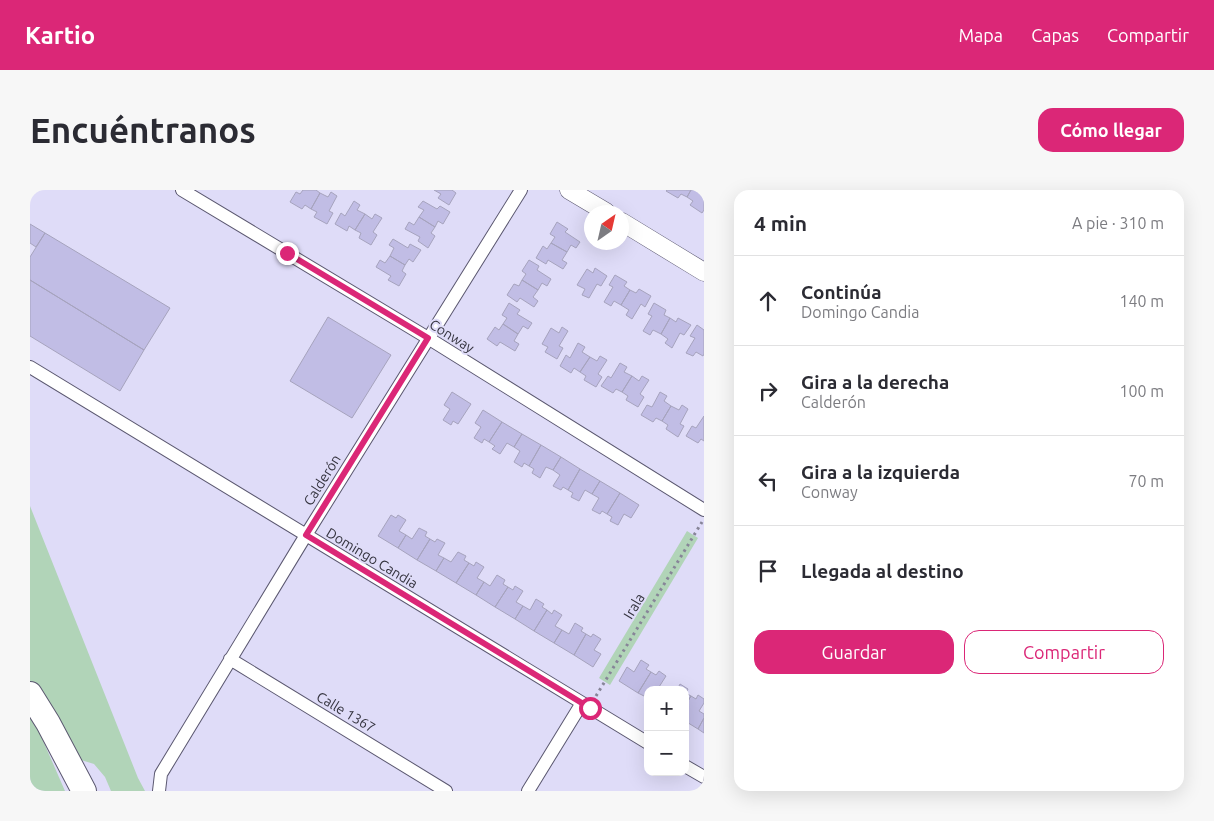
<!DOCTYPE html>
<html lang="es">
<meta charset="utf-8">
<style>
body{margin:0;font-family:Ubuntu,sans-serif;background:#f7f7f7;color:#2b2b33}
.controls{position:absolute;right:15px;bottom:15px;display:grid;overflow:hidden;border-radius:10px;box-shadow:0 5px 20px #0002}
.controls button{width:45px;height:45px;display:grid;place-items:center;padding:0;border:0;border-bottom:1px solid #e1e1e2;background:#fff;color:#2b2b33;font:25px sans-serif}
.compass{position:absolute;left:554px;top:15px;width:45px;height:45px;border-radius:50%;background:#fff;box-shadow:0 5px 20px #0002;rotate:34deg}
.stop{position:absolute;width:15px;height:15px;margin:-11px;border:4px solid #db2777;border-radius:50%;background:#fff}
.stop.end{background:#db2777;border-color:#fff;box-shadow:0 1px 5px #0008}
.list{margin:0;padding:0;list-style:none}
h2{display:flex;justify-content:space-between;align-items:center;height:65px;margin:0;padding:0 20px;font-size:21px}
h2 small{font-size:16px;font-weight:400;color:#7c7c81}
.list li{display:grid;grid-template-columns:32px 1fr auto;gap:15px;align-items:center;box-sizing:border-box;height:90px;padding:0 20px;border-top:1px solid #e1e1e2}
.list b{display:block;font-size:19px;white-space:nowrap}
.list p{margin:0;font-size:16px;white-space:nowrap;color:#7c7c81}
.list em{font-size:16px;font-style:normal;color:#7c7c81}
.actions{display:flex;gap:10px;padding:15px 20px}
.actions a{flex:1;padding:11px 0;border:1px solid #db2777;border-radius:15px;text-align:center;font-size:18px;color:#db2777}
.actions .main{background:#db2777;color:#fff}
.icon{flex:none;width:28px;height:28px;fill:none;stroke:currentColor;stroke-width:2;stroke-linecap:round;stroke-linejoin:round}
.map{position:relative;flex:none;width:674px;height:601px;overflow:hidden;border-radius:15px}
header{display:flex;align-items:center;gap:30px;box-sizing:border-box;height:70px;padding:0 25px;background:#db2777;color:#fff}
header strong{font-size:24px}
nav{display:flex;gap:28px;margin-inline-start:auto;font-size:18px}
.intro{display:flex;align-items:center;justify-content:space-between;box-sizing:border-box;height:120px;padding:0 30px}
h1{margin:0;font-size:35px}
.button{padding:12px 22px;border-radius:15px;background:#db2777;color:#fff;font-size:18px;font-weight:700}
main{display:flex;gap:30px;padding:0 30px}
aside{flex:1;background:#fff;border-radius:15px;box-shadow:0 5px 20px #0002}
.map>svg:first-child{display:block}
.green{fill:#b1d4b8}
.building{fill:#c1bde5;stroke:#a6a3bd}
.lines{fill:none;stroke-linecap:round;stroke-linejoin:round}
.street-casing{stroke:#5b5870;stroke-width:14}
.secondary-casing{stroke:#5b5870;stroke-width:19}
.highway-casing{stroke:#5b5870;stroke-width:26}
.path{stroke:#878598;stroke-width:3;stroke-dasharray:2.5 4;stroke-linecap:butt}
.street{stroke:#fff;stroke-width:12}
.secondary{stroke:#fff;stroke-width:18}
.highway{stroke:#fff;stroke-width:24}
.route{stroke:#db2777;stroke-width:6}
.labels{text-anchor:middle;stroke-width:4;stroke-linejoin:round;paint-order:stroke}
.street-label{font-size:14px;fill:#35343f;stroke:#dfdcf8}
</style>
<header>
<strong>Kartio</strong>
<nav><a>Mapa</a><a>Capas</a><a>Compartir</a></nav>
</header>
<div class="intro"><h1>Encuéntranos</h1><a class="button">Cómo llegar</a></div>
<main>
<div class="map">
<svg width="674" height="601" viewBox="0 0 674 601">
<rect width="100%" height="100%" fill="#dfdcf8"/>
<!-- green -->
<path class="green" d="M 0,316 L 108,588 L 115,601 L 81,601 L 75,587 L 64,574 L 51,570 L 0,504 Z
M 657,341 L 668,348 L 580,495 L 569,488 Z
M 0,520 L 1,523 L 35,601 L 0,601 Z"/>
<!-- building -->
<path class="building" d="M 273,0 L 286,0 L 290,3 L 281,19 L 275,15 L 272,19 L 260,12 L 266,2 L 270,4 Z
M 404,0 L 422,0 L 426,3 L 419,15 L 408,8 L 411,4 Z
M 637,0 L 661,0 L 657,7 L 651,4 L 648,8 L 636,1 Z
M 661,0 L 674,0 L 674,20 L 672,23 L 660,15 L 663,11 L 657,7 Z
M 301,2 L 307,6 L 299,21 L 303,23 L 297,34 L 284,27 L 287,22 L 281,19 L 290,3 L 298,7 Z
M 324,11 L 330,15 L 327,20 L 335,24 L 325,40 L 319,36 L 317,41 L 305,34 L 311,23 L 315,26 Z
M 393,11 L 407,19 L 410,16 L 420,22 L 413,34 L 408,31 L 405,37 L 389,27 L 394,20 L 388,17 Z
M 335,24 L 342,29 L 345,24 L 352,28 L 343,42 L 347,45 L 341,55 L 329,48 L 331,43 L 325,40 Z
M 389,27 L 405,37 L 401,43 L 405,46 L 398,58 L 388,51 L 390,47 L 375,39 L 379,32 L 384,35 Z
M 527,32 L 538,39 L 535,42 L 550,52 L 546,58 L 541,55 L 537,62 L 521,53 L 525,47 L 520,44 Z
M 0,34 L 15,43 L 6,57 L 0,53 Z
M 15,43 L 140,118 L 114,160 L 0,90 L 0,67 Z
M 363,49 L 378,58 L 380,54 L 391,60 L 383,72 L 379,69 L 375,75 L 360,66 L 364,58 L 359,55 Z
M 521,53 L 537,62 L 532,70 L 537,73 L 533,79 L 518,70 L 516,74 L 506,68 L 513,56 L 517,59 Z
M 360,66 L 375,75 L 372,81 L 376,84 L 369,96 L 358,90 L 361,86 L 346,77 L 350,70 L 355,73 Z
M 499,70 L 509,76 L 507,80 L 521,89 L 517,96 L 512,93 L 508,100 L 492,90 L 496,84 L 492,81 Z
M 565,78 L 577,86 L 571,96 L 567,94 L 559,108 L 552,105 L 555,99 L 547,95 L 557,79 L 563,83 Z
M 585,85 L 597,92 L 594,96 L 600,100 L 591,115 L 584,111 L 581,116 L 574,112 L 583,97 L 579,95 Z
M 0,90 L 114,160 L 90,201 L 0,146 Z
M 492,90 L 508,100 L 503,107 L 508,111 L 504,117 L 490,108 L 487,112 L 477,105 L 484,94 L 489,96 Z
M 609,99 L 621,106 L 615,117 L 611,114 L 602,129 L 596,125 L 599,120 L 591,115 L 600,100 L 606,103 Z
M 479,113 L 490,120 L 487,124 L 502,133 L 498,139 L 493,136 L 488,144 L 473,134 L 477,128 L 472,125 Z
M 624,113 L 636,120 L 634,125 L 640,128 L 631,144 L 623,140 L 620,145 L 613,141 L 622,126 L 618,124 Z
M 298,127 L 361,165 L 322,228 L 260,191 Z
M 640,128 L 646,132 L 648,128 L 661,135 L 654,145 L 650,143 L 642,158 L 635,153 L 638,149 L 631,144 Z
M 473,134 L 488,144 L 484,151 L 489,154 L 485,161 L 470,152 L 467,156 L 457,149 L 465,137 L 469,140 Z
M 667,135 L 674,140 L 674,164 L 673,166 L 666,162 L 663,166 L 656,163 L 665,148 L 660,146 Z
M 532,137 L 538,141 L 529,156 L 533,158 L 527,169 L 515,162 L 518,157 L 512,154 L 521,138 L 529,143 Z
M 548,153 L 555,157 L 552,162 L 560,167 L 550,182 L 544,178 L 541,183 L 530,176 L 536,165 L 540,168 Z
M 570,166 L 577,170 L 568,184 L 572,187 L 566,197 L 554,190 L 556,186 L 550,182 L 560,167 L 567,171 Z
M 590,173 L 597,177 L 594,182 L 602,186 L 592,202 L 586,199 L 583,203 L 571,196 L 578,186 L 581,188 Z
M 602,186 L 609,191 L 612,186 L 619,190 L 610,204 L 614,207 L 608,217 L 596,210 L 598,206 L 592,202 Z
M 422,202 L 441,214 L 428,234 L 423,231 L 421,235 L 413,230 L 420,219 L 414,215 Z
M 630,202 L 637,206 L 634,211 L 641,216 L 632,231 L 626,228 L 623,232 L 611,225 L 617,215 L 622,217 Z
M 652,215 L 658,219 L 650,234 L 654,236 L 648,247 L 636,239 L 638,235 L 632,231 L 641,216 L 649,220 Z
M 453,220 L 472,232 L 459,252 L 454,249 L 452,253 L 444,248 L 451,237 L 445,233 Z
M 674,226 L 674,251 L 671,249 L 668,253 L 656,246 L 662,236 L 666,238 Z
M 472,232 L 492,244 L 484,257 L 477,253 L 470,264 L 462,259 L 465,256 L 459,252 Z
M 492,244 L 511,255 L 499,276 L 494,273 L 492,277 L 484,272 L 490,261 L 484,257 Z
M 511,255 L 531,267 L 523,280 L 516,277 L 510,288 L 502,283 L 504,279 L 499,276 Z
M 531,267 L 550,279 L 538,300 L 533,297 L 531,300 L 523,296 L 530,285 L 523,280 Z
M 550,279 L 570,291 L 562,304 L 555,300 L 549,311 L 541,307 L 543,303 L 538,300 Z
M 570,291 L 590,303 L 577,324 L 572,321 L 570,324 L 562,320 L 569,308 L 562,304 Z
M 590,303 L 609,315 L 601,328 L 594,324 L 588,335 L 580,331 L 582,327 L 577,324 Z
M 361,325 L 366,328 L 368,325 L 376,330 L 369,341 L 376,345 L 368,358 L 348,346 Z
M 389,338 L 397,342 L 395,346 L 400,349 L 387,370 L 368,358 L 376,345 L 382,349 Z
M 400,349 L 405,352 L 407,349 L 415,353 L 408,365 L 414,368 L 406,381 L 387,370 Z
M 428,362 L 436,366 L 434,370 L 439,373 L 426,393 L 406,381 L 414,368 L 421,372 Z
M 446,372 L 454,377 L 447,388 L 454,392 L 446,405 L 426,393 L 439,373 L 444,376 Z
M 467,385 L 475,390 L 473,394 L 478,397 L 465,417 L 446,405 L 454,392 L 460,396 Z
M 485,396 L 493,401 L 486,412 L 493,416 L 485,429 L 465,417 L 478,397 L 483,400 Z
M 506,409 L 514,414 L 512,417 L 517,420 L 504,441 L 485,429 L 493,416 L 500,420 Z
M 517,420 L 522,424 L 524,420 L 532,425 L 525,436 L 532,440 L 524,453 L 504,441 Z
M 545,433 L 553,438 L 551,441 L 556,444 L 544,465 L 524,453 L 532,440 L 539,444 Z
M 556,444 L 561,447 L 563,444 L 571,449 L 564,460 L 571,464 L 563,477 L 544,465 Z
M 611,470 L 619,475 L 616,479 L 621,482 L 608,503 L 589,491 L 597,477 L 604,482 Z
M 629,481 L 636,486 L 629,497 L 634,500 L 618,500 L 618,508 L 608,503 L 621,482 L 626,485 Z
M 650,494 L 658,499 L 656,503 L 661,506 L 655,516 L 655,500 L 647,500 Z
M 668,505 L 674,509 L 674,513 L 669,521 L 674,524 L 674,528 L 668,539 L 655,531 L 655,516 L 661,506 L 666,509 Z
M 674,528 L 674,543 L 668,539 Z"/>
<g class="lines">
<!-- street casing -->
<g class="street-casing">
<path id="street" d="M 152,0 L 398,148 L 674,320
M 0,177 L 618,553
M 200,469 L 416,601
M 655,576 L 674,587
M 129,601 L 131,584 L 276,345 L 491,0
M 498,601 L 552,513"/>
</g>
<!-- secondary casing -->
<g class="secondary-casing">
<path id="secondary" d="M 539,0 L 576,22
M 592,32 L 674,82"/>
</g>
<!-- highway casing -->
<g class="highway-casing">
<path id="highway" d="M 0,504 L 18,533 L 54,601"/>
</g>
<!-- path -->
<path class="path" d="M 566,506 L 672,332"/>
<!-- street -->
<use href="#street" class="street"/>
<!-- secondary -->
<use href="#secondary" class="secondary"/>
<!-- highway -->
<use href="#highway" class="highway"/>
</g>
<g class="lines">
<!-- route -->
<path class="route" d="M 257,63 L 398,148 L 276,345 L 560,518"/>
</g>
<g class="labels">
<!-- street labels -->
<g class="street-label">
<text transform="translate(422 146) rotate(32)" y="5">Conway</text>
<text transform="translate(292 290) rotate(-58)" y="5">Calderón</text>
<text transform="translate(342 368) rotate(31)" y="5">Domingo Candia</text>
<text transform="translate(604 416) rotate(-59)" y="5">Irala</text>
<text transform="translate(316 522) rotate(31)" y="5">Calle 1367</text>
</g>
</g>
</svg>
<div class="controls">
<button>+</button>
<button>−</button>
</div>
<svg class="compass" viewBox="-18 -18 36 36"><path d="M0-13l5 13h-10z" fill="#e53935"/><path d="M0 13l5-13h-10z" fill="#7c7c81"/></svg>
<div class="stop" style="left:560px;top:518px"></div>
<div class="stop end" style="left:257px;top:63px"></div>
</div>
<aside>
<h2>4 min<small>A pie · 310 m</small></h2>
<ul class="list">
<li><svg class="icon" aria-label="ahead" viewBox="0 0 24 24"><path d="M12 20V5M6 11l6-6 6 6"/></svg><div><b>Continúa</b><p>Domingo Candia</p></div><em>140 m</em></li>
<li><svg class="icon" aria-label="right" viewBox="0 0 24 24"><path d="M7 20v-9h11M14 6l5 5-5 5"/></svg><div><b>Gira a la derecha</b><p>Calderón</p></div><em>100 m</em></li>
<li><svg class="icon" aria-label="left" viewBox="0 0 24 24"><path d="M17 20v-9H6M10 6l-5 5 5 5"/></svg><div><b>Gira a la izquierda</b><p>Conway</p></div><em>70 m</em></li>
<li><svg class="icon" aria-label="arrive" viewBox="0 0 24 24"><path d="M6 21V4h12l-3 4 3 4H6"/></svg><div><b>Llegada al destino</b></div></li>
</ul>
<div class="actions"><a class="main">Guardar</a><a>Compartir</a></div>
</aside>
</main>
